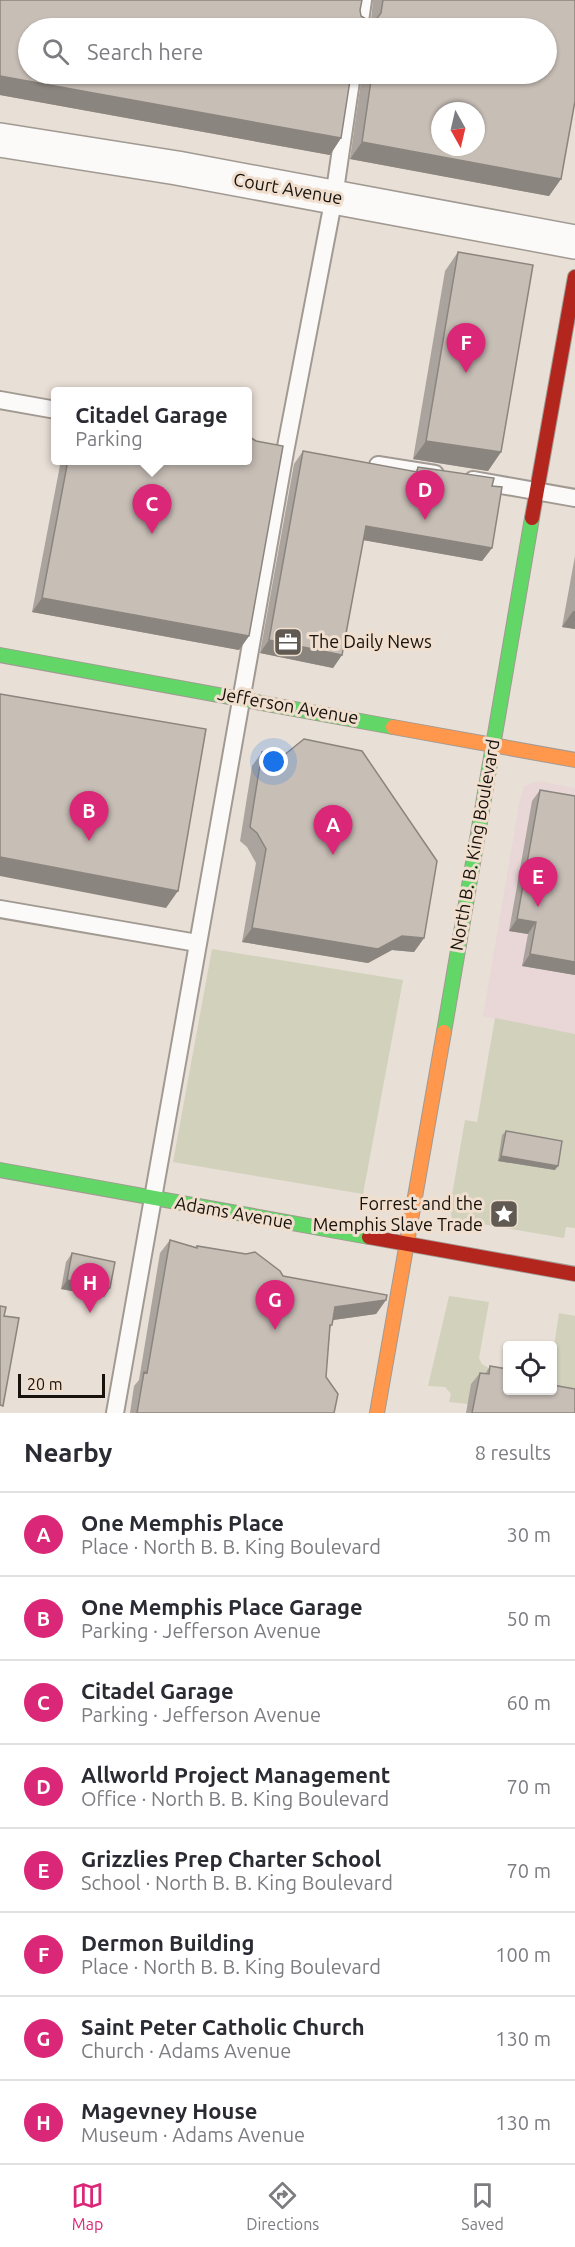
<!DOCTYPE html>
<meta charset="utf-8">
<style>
body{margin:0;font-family:Ubuntu,sans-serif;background:#f2f2f3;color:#2b2b33}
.controls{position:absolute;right:18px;bottom:18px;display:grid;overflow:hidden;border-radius:6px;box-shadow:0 2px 4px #0004}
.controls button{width:54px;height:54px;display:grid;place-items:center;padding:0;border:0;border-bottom:2px solid #e1e1e2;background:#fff;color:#2b2b33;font:30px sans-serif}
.compass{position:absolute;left:431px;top:102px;width:54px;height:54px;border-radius:50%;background:#fff;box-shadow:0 2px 4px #0004;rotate:172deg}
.scale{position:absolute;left:18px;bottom:15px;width:87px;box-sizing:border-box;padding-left:6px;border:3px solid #18120c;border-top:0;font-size:16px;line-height:21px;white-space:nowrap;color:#18120c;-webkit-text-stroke:4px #f0dfce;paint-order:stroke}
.you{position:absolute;left:274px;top:762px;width:21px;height:21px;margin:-15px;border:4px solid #fff;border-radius:50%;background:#1a73e8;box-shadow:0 0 0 9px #1a73e833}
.badge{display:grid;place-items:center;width:39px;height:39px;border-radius:50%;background:#db2777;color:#fff;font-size:20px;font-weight:700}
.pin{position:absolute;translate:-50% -50px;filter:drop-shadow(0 2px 3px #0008)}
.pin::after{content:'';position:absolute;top:32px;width:21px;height:18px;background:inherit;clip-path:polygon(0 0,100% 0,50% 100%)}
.popup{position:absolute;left:51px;top:387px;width:201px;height:78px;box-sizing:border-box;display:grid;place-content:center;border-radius:6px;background:#fff;filter:drop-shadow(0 2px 4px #0005);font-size:20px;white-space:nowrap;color:#7c7c81}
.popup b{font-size:22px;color:#2b2b33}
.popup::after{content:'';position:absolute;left:50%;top:100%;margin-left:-12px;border:12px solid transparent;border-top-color:#fff}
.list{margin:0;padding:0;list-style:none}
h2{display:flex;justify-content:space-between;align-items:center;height:78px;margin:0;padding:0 24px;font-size:26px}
h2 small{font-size:20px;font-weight:400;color:#7c7c81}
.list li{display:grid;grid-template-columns:39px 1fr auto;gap:18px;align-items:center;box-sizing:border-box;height:84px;padding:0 24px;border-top:2px solid #e1e1e2}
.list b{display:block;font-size:22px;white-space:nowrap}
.list p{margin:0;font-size:20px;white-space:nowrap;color:#7c7c81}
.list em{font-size:20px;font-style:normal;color:#7c7c81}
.icon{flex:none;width:33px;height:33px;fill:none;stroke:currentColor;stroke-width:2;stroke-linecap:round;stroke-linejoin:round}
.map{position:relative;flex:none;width:575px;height:1413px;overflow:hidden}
.search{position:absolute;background:#fff;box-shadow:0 2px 4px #0004;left:18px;right:18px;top:18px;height:66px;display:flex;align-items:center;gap:15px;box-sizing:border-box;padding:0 21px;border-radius:33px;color:#7c7c81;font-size:22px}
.sheet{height:750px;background:#fff}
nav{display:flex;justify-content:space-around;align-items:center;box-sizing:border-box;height:84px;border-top:2px solid #e1e1e2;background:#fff;font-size:16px;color:#7c7c81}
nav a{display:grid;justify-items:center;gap:3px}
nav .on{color:#db2777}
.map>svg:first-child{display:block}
.education{fill:#e9d7d8}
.green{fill:#d1d1bc}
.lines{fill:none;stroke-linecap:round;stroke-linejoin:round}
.lane-casing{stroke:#a19a93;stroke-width:20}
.street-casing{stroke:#a19a93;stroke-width:36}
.fast-casing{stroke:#a19a93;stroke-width:16}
.slow-casing{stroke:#a19a93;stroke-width:16}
.jam-casing{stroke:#a19a93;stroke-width:16}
.lane{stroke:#fcfaf9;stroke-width:16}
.street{stroke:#fcfaf9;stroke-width:33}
.fast{stroke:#63d668;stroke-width:14}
.slow{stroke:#ff974d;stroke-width:14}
.jam{stroke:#b3261e;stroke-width:14}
.wall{fill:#aba39d;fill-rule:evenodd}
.shaded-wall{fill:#8b857f}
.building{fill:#c7beb6;stroke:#8b857f;stroke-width:1.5;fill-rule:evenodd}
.labels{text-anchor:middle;stroke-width:6;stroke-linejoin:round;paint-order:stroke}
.street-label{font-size:18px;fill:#18120c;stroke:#f0dfce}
.poi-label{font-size:18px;fill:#18120c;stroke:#f0dfce;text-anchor:start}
</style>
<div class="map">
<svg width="575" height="1413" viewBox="0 0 575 1413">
<rect width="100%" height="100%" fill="#e8dfd6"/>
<!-- education -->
<path class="education" d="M 538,781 L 575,788 L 575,1034 L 483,1016 L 520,799 L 524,786 Z"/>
<!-- green -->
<path class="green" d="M 212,949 L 403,980 L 363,1194 L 173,1162 Z
M 495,1018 L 575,1034 L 575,1228 L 566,1227 L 564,1238 L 452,1219 L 450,1206 L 465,1120 L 477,1122 Z
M 449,1296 L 489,1302 L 479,1358 L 482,1364 L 490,1369 L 468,1404 L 449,1402 L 451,1394 L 445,1387 L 428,1386 Z
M 559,1313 L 575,1316 L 575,1402 L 552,1390 L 553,1353 Z"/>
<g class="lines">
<!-- lane casing -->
<g class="lane-casing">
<path id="lane" d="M 359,28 L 363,0
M 0,400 L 56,410
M 378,465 L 435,474
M 473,480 L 575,498
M 0,909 L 197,943
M 115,1413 L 285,452 L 334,197 L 352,74"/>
</g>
<!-- street casing -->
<g class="street-casing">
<path id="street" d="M 0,140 L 177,168 L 575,242"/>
</g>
<!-- fast casing -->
<g class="fast-casing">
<path id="fast" d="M 0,655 L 393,727
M 444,1032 L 532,518
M 0,1170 L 369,1237"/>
</g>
<!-- slow casing -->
<g class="slow-casing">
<path id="slow" d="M 393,727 L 575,760
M 377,1413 L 444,1032"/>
</g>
<!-- jam casing -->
<g class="jam-casing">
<path id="jam" d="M 532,518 L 575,277
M 369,1237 L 575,1274"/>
</g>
<!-- lane -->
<use href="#lane" class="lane"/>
<!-- street -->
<use href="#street" class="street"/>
<!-- fast -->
<use href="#fast" class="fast"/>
<!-- slow -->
<use href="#slow" class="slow"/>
<!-- jam -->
<use href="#jam" class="jam"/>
</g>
<!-- wall -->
<path class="wall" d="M 0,0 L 362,0 L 360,10 L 361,16 L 369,21 L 371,21 L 373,0 L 575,0 L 575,101 L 561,179 L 549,196 L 350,159 L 362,74 L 546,74 L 546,28 L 28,28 L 28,74 L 351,74 L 341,138 L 330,155 L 0,95 ZM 440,111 L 476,111 L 476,147 L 440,147 Z
M 458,252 L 501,452 L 488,471 L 413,459 L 445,271 Z
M 303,451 L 415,472 L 418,467 L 492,486 L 492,548 L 482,561 L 363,540 L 342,655 L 333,668 L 260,653 L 294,464 Z
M 61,460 L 248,460 L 249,636 L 239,650 L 32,612 Z
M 575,556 L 575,629 L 562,627 Z
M 262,752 L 424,938 L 414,952 L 392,950 L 368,963 L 242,942 L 256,863 L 247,847 L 240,841 L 252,766 Z
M 540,790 L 575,796 L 575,975 L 522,966 L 528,934 L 509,931 L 532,801 Z
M 506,1131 L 555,1170 L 498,1161 L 502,1135 Z
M 170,1240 L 196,1247 L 197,1246 L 283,1276 L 386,1300 L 376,1314 L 333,1320 L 330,1329 L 326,1377 L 334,1413 L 130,1413 L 134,1386 L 139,1380 L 160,1253 Z
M 72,1253 L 110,1288 L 104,1297 L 61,1289 L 66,1262 Z
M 490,1366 L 575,1413 L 466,1413 L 471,1384 L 480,1373 L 485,1374 Z"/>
<!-- shaded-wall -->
<path class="shaded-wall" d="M 0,76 L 341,138 L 330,155 L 0,95 Z
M 362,142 L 561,179 L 549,196 L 350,159 Z
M 426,441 L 501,452 L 488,471 L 413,459 Z
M 366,526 L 492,548 L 482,561 L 357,539 Z
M 42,598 L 249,636 L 239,650 L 32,612 Z
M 573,611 L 575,611 L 575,629 L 562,627 Z
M 269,640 L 342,655 L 333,668 L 260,653 Z
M 0,857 L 178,891 L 166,908 L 0,876 Z
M 517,919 L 536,922 L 528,934 L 509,931 Z
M 252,928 L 402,936 L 424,938 L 414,952 L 392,950 L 368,963 L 242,942 Z
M 530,954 L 575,962 L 575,975 L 522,966 Z
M 501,1156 L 558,1166 L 555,1170 L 498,1161 Z
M 67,1280 L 110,1288 L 104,1297 L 61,1289 Z
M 386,1300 L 376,1314 L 326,1321 L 335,1307 Z"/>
<!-- building -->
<path class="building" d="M 0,0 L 362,0 L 360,10 L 361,16 L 369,21 L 375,21 L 381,13 L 383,0 L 575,0 L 575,101 L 561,179 L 362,142 L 372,74 L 546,74 L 546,28 L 28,28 L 28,74 L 351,74 L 341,138 L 0,76 ZM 440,111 L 476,111 L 476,147 L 440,147 Z
M 458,252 L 533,265 L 501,452 L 426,441 Z
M 248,436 L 256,441 L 283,446 L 249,636 L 42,598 L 68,460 L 248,460 Z
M 303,451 L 417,472 L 418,467 L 494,478 L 492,486 L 502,487 L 492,548 L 366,526 L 342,655 L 269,640 Z
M 0,694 L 206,729 L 178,891 L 0,857 Z
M 304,739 L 362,751 L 437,861 L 424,938 L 402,936 L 378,949 L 252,928 L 266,849 L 257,833 L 250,827 L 262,752 L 283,756 Z
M 540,790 L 575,796 L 575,962 L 530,954 L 536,922 L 517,919 Z
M 506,1131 L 562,1141 L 558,1166 L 501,1156 Z
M 170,1240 L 197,1248 L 197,1246 L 246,1254 L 255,1252 L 280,1271 L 283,1276 L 387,1295 L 386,1300 L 335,1307 L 332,1325 L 330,1325 L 326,1377 L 338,1394 L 334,1413 L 137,1413 L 144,1372 L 147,1373 Z
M 72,1253 L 115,1262 L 110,1288 L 67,1280 Z
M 0,1306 L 6,1307 L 4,1316 L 19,1318 L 3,1406 L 0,1405 Z
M 490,1366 L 507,1369 L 507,1390 L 552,1390 L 552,1385 L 575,1389 L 575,1413 L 472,1413 L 480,1373 L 489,1374 Z"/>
<!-- icons -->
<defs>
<g id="office-square" transform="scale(1.5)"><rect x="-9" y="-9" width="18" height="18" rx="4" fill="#615a53" stroke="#f0dfce"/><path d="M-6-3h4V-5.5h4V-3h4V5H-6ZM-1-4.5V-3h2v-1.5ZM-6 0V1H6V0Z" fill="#fff"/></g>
<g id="sight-square" transform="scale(1.5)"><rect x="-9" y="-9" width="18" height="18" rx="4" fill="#615a53" stroke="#f0dfce"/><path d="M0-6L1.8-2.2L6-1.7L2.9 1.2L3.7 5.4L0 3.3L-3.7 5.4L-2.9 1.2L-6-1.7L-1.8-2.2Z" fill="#fff"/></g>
</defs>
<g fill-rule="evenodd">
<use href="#office-square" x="288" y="642"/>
<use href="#sight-square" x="504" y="1214"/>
</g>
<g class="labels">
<!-- street labels -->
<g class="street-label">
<text transform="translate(288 189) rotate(10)" y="6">Court Avenue</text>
<text transform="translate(288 706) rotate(10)" y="6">Jefferson Avenue</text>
<text transform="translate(475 845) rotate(-80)" y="6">North B. B. King Boulevard</text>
<text transform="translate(234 1213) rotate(10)" y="6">Adams Avenue</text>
</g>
<!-- poi labels -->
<g class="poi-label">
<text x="309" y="648">The Daily News</text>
<text x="483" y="1210" text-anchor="end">Forrest and the<tspan x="483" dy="21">Memphis Slave Trade</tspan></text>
</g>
</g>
</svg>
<div class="controls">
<button><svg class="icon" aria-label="locate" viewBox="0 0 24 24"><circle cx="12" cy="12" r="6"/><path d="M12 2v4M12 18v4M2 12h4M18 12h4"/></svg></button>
</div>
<svg class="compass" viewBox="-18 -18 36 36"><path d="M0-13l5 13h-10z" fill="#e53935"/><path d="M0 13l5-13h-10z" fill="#7c7c81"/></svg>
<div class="scale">20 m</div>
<div class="you"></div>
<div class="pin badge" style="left:333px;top:855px">A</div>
<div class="pin badge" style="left:89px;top:841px">B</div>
<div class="pin badge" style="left:152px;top:534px">C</div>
<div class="popup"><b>Citadel Garage</b>Parking</div>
<div class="pin badge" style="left:425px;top:520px">D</div>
<div class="pin badge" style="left:538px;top:907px">E</div>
<div class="pin badge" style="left:466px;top:373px">F</div>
<div class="pin badge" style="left:275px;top:1330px">G</div>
<div class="pin badge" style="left:90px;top:1313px">H</div>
<div class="search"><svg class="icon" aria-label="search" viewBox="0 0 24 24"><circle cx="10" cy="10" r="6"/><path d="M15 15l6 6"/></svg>Search here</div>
</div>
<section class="sheet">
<h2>Nearby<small>8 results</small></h2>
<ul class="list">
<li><span class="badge">A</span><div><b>One Memphis Place</b><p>Place · North B. B. King Boulevard</p></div><em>30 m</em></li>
<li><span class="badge">B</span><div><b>One Memphis Place Garage</b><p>Parking · Jefferson Avenue</p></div><em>50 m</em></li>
<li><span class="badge">C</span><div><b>Citadel Garage</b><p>Parking · Jefferson Avenue</p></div><em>60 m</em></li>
<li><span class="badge">D</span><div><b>Allworld Project Management</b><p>Office · North B. B. King Boulevard</p></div><em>70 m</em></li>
<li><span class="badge">E</span><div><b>Grizzlies Prep Charter School</b><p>School · North B. B. King Boulevard</p></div><em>70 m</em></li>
<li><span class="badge">F</span><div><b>Dermon Building</b><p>Place · North B. B. King Boulevard</p></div><em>100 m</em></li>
<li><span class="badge">G</span><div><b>Saint Peter Catholic Church</b><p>Church · Adams Avenue</p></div><em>130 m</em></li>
<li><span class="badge">H</span><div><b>Magevney House</b><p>Museum · Adams Avenue</p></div><em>130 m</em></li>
</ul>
</section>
<nav>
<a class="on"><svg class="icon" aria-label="map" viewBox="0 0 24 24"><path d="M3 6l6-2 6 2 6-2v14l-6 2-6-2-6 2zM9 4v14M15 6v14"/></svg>Map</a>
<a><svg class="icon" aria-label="directions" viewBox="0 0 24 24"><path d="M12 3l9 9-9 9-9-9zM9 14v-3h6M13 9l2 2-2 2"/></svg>Directions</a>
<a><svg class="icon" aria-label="saved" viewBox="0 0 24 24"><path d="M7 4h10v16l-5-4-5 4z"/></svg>Saved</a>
</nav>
